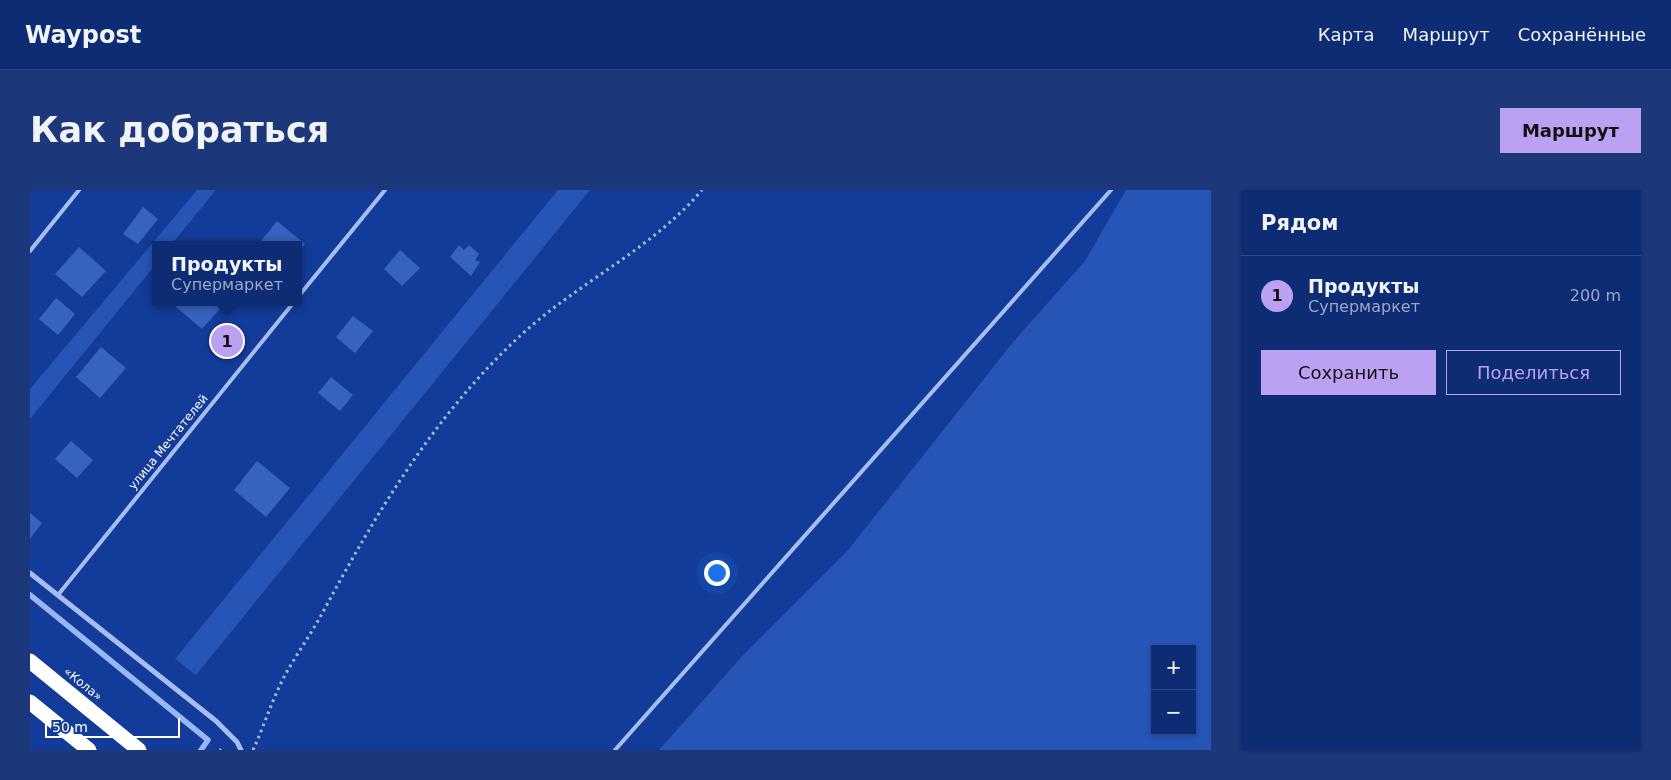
<!DOCTYPE html>
<html lang="ru">
<meta charset="utf-8">
<style>
body{margin:0;font-family:"DejaVu Sans",sans-serif;background:#1c387b;color:#f1f3f6}
.controls{position:absolute;right:15px;bottom:15px;display:grid;overflow:hidden;border-radius:0px;box-shadow:0 1px 4px #0004}
.controls button{width:45px;height:45px;display:grid;place-items:center;padding:0;border:0;border-bottom:1px solid #2e4885;background:#0e2c73;color:#f1f3f6;font:25px sans-serif}
.scale{position:absolute;left:15px;bottom:12px;width:135px;box-sizing:border-box;padding-left:5px;border:2px solid #fff;border-top:0;font-size:14px;line-height:18px;white-space:nowrap;color:#fff;-webkit-text-stroke:4px #133b99;paint-order:stroke}
.you{position:absolute;left:686px;top:382px;width:18px;height:18px;margin:-12px;border:4px solid #fff;border-radius:50%;background:#1a73e8;box-shadow:0 0 0 8px #1a73e833}
.badge{display:grid;place-items:center;width:32px;height:32px;border-radius:50%;background:#bca0f2;color:#111;font-size:16px;font-weight:700}
.pin{position:absolute;translate:-50% -50%;border:2px solid #fff;box-shadow:0 1px 5px #0006}
.popup{position:absolute;left:122px;top:51px;width:150px;height:65px;box-sizing:border-box;display:grid;place-content:center;border-radius:0px;background:#0e2c73;filter:drop-shadow(0 1px 4px #0005);font-size:16px;white-space:nowrap;color:#9ba7c4}
.popup b{font-size:19px;color:#f1f3f6}
.popup::after{content:'';position:absolute;left:50%;top:100%;margin-left:-10px;border:10px solid transparent;border-top-color:#0e2c73}
.list{margin:0;padding:0;list-style:none}
h2{display:flex;justify-content:space-between;align-items:center;height:65px;margin:0;padding:0 20px;font-size:21px}
h2 small{font-size:16px;font-weight:400;color:#9ba7c4}
.list li{display:grid;grid-template-columns:32px 1fr auto;gap:15px;align-items:center;box-sizing:border-box;height:80px;padding:0 20px;border-top:1px solid #2e4885}
.list b{display:block;font-size:19px;white-space:nowrap}
.list p{margin:0;font-size:16px;white-space:nowrap;color:#9ba7c4}
.list em{font-size:16px;font-style:normal;color:#9ba7c4}
.actions{display:flex;gap:10px;padding:15px 20px}
.actions a{flex:1;padding:11px 0;border:1px solid #bca0f2;border-radius:0px;text-align:center;font-size:18px;color:#bca0f2}
.actions .main{background:#bca0f2;color:#111}
.map{position:relative;flex:none;width:1181px;height:560px;overflow:hidden;border-radius:0px}
header{display:flex;align-items:center;gap:30px;box-sizing:border-box;height:70px;padding:0 25px;background:#0e2c73;border-bottom:1px solid #2e4885}
header strong{font-size:24px}
nav{display:flex;gap:28px;margin-inline-start:auto;font-size:18px}
.intro{display:flex;align-items:center;justify-content:space-between;box-sizing:border-box;height:120px;padding:0 30px}
h1{margin:0;font-size:35px}
.button{padding:12px 22px;border-radius:0px;background:#bca0f2;color:#111;font-size:18px;font-weight:700}
main{display:flex;gap:30px;padding:0 30px}
aside{flex:1;background:#0e2c73;border-radius:0px;box-shadow:0 1px 4px #0004}
.map>svg:first-child{display:block}
.green{fill:#2654b7;fill-rule:evenodd}
.lines{fill:none;stroke-linecap:round;stroke-linejoin:round}
.stream{stroke:#98b7f6;stroke-width:5.5}
.building{fill:#3762bf}
.path{stroke:#a6bef3;stroke-width:3;stroke-dasharray:2.5 4;stroke-linecap:butt}
.lane{stroke:#a6bef3;stroke-width:4}
.street{stroke:#a6bef3;stroke-width:5}
.highway{stroke:#fff;stroke-width:15}
.labels{text-anchor:middle;stroke-width:4;stroke-linejoin:round;paint-order:stroke}
.street-label{font-size:12px;fill:#fff;stroke:#133b99}
</style>
<header>
<strong>Waypost</strong>
<nav><a>Карта</a><a>Маршрут</a><a>Сохранённые</a></nav>
</header>
<div class="intro"><h1>Как добраться</h1><a class="button">Маршрут</a></div>
<main>
<div class="map">
<svg width="1181" height="560" viewBox="0 0 1181 560">
<rect width="100%" height="100%" fill="#133b99"/>
<!-- green -->
<path class="green" d="M 167,0 L 186,0 L 141,55 L 126,55 L 126,74 L 0,229 L 0,199 Z
M 528,0 L 560,0 L 166,485 L 145,469 Z
M 1096,0 L 1181,0 L 1181,560 L 629,560 L 714,464 L 818,360 L 984,151 L 1055,71 ZM 1125,459 L 1162,459 L 1162,541 L 1125,541 Z"/>
<g class="lines">
<!-- stream -->
<path class="stream" d="M 0,405 L 178,550 L 171,560"/>
</g>
<!-- building -->
<path class="building" d="M 113,17 L 128,29 L 108,54 L 93,44 Z
M 247,31 L 275,54 L 268,62 L 268,55 L 235,55 L 231,51 Z
M 429,55 L 434,60 L 439,55 L 449,64 L 445,70 L 450,72 L 441,86 L 420,67 Z
M 49,57 L 76,81 L 52,107 L 25,84 Z
M 370,60 L 390,78 L 372,96 L 354,79 Z
M 26,108 L 45,124 L 28,145 L 9,129 Z
M 150,112 L 196,112 L 172,139 L 146,117 Z
M 323,126 L 343,141 L 325,163 L 306,147 Z
M 195,134 L 214,149 L 198,169 L 179,154 Z
M 71,157 L 96,178 L 70,208 L 46,187 Z
M 301,187 L 323,205 L 310,221 L 288,203 Z
M 41,251 L 63,270 L 47,288 L 25,269 Z
M 227,271 L 260,298 L 236,327 L 204,300 Z
M 0,323 L 12,333 L 0,349 Z"/>
<g class="lines">
<!-- path -->
<path class="path" d="M 190,560 L 191,559
M 223,560 C 234,536 242,510 254,487 C 266,465 281,444 293,422 C 346,323 406,223 490,146 C 547,93 621,60 672,0"/>
<!-- lane -->
<path class="lane" d="M 0,61 L 49,0
M 268,107 L 355,0
M 28,405 L 264,112
M 585,560 L 1081,0"/>
<!-- street -->
<path class="street" d="M 0,383 L 186,531 L 207,552 L 211,560"/>
<!-- highway -->
<path class="highway" d="M 0,471 L 109,560
M 0,512 L 59,560"/>
</g>
<g class="labels">
<!-- street labels -->
<g class="street-label">
<text transform="translate(138 252) rotate(-51)" y="4">улица Мечтателей</text>
<text transform="translate(53 494) rotate(39)" y="4">«Кола»</text>
</g>
</g>
</svg>
<div class="controls">
<button>+</button>
<button>−</button>
</div>
<div class="scale">50 m</div>
<div class="you"></div>
<div class="pin badge" style="left:197px;top:151px">1</div>
<div class="popup"><b>Продукты</b>Супермаркет</div>
</div>
<aside>
<h2>Рядом<small></small></h2>
<ul class="list">
<li><span class="badge">1</span><div><b>Продукты</b><p>Супермаркет</p></div><em>200 m</em></li>
</ul>
<div class="actions"><a class="main">Сохранить</a><a>Поделиться</a></div>
</aside>
</main>
